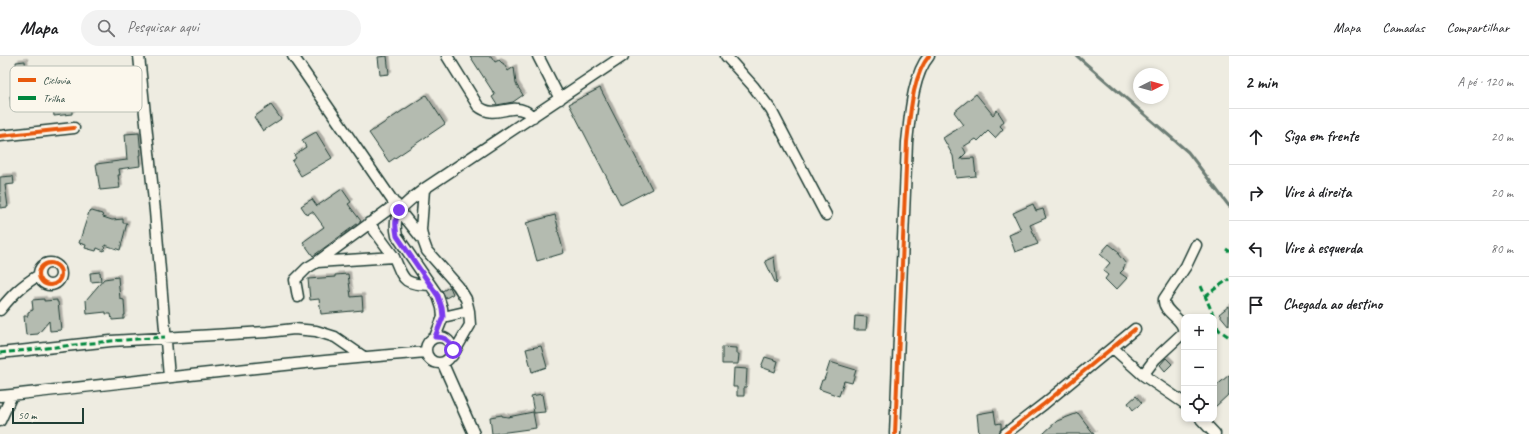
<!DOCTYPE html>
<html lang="pt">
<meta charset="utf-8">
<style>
body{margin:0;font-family:Caveat,sans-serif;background:#f2f2f2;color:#202124}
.controls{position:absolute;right:12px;bottom:12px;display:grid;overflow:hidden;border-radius:8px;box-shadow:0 2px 6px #0003}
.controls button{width:36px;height:36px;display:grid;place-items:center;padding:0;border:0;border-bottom:1px solid #e0e0e0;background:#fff;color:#202124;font:20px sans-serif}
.compass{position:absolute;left:1133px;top:12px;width:36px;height:36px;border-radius:50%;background:#fff;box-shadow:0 2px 6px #0003;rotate:84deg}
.scale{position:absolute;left:12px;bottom:10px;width:72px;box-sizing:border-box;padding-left:4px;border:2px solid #1f3d34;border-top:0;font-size:11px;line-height:14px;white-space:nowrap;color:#1f3d34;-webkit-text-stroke:3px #fbf7ec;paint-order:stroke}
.stop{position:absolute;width:12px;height:12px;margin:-9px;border:3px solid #7c3aed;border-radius:50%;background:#fff}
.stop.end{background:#7c3aed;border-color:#fff;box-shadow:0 1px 4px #0008}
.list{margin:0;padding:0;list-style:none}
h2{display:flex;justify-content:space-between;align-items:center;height:52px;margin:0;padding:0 16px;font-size:17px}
h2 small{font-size:13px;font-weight:400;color:#757577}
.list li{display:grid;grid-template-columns:26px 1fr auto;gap:12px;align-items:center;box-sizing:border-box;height:56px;padding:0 16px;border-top:1px solid #e0e0e0}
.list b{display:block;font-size:15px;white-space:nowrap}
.list em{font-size:13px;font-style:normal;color:#757577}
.icon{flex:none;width:22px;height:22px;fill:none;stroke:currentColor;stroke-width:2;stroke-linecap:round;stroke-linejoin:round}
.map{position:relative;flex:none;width:1229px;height:378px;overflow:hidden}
header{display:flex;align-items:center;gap:24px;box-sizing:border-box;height:56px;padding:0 20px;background:#fff;border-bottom:1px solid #e0e0e0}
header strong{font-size:19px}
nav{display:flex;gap:22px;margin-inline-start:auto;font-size:14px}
.search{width:280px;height:36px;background:#f2f2f2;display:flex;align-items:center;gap:10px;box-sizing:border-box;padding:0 14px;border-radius:22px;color:#757577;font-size:15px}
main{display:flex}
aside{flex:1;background:#fff}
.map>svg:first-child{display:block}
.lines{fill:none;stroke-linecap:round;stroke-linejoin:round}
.stream{stroke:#6c7d74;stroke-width:3}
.building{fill:#b4bbb0;stroke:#1f3d34;filter:url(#shadow)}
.minor-casing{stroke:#1f3d34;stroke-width:13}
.minor{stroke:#fbf7ec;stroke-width:10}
.quiet{stroke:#00873e;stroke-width:3;stroke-dasharray:6 3;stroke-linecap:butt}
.cycleway-casing{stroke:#fbf7ec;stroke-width:6}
.cycleway{stroke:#e8590c;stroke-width:4}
.route{stroke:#7c3aed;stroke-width:5}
.key{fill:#fbf7ec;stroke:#b9bfb5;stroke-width:1}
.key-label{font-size:11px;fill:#1f3d34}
</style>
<header>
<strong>Mapa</strong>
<div class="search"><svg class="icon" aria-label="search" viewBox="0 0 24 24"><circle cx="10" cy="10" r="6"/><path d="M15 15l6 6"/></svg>Pesquisar aqui</div>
<nav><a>Mapa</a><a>Camadas</a><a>Compartilhar</a></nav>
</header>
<main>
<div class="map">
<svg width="1229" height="378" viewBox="0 0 1229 378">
<defs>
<filter id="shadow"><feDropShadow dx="2.5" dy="-2.5" stdDeviation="0" flood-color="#0004"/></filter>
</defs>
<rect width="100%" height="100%" fill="#eeece1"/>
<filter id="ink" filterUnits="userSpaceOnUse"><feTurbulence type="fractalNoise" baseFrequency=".025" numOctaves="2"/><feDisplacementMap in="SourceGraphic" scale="8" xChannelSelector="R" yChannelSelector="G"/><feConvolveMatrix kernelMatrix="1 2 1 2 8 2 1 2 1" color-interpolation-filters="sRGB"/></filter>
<g filter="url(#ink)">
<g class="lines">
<!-- stream -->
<path class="stream" d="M 1077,0 L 1188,96 L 1229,150"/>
</g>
<!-- building -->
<path class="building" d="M 387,0 L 389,18 L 380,19 L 378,1 Z
M 470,0 L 491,0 L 495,6 L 499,4 L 502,7 L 503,7 L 508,15 L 514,11 L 516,28 L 523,39 L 513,46 L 497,49 L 492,41 L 495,39 Z
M 25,5 L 26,16 L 30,15 L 31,22 L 38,21 L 40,43 L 72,40 L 70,24 L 91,22 L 91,25 L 100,24 L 104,51 L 93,53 L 90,52 L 90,49 L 72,51 L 72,58 L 54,60 L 53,51 L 24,54 L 24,53 L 18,53 L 18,51 L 11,52 L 10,40 L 14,40 L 12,17 L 17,17 L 16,6 Z
M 600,32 L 652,133 L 621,149 L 569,48 Z
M 976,38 L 993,59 L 997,54 L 1004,65 L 1000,70 L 1003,73 L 995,82 L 988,75 L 978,85 L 976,83 L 963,91 L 966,97 L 960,103 L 974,102 L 976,120 L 956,122 L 953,100 L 943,82 L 964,69 L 954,56 Z
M 426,39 L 445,68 L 389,106 L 369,77 Z
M 271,49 L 281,63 L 263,75 L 254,61 Z
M 316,76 L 332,102 L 301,120 L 292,105 L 296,102 L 294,99 L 306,91 L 302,84 Z
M 139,77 L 141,99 L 139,99 L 140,110 L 119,113 L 120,119 L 118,119 L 120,132 L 100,134 L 96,108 L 127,104 L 125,78 Z
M 13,120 L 14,128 L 5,129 L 8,151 L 0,152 L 0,121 Z
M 342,133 L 351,146 L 348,148 L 361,165 L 313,200 L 303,186 L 324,171 L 313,156 L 311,156 L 307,159 L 301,150 L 312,143 L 317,150 Z
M 1033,148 L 1036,155 L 1043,153 L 1046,162 L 1030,169 L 1038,188 L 1015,196 L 1009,179 L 1021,174 L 1013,157 Z
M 92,155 L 102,158 L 103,161 L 112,164 L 123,163 L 123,167 L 127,167 L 120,194 L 105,189 L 104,195 L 97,192 L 96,195 L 85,192 L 86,189 L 79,187 L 89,156 Z
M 555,159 L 558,171 L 557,171 L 564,197 L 537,205 L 526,167 Z
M 1109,188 L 1119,196 L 1118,198 L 1126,208 L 1123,212 L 1124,213 L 1120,217 L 1127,222 L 1117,233 L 1115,231 L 1114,232 L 1105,223 L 1108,219 L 1103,215 L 1110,207 L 1100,198 Z
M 774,201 L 777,227 L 776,228 L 765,205 Z
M 100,216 L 101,225 L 91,226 L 90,217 Z
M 348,218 L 351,241 L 362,240 L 363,254 L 321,258 L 319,243 L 310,244 L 308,223 L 335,221 L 335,219 Z
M 118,221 L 120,243 L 124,244 L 125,259 L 124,259 L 124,263 L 112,264 L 111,258 L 106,258 L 106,256 L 87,258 L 86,244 L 104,223 Z
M 450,231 L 453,238 L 446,242 L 442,235 Z
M 44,243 L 44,245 L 57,244 L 57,246 L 58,246 L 61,274 L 50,275 L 49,265 L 38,278 L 26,279 L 24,260 L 28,260 L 28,256 L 33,254 L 32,244 Z
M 1229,250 L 1229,270 L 1219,258 Z
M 855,260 L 867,261 L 866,274 L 854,274 Z
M 541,290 L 547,311 L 532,316 L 526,293 Z
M 722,291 L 736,292 L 736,298 L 739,298 L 738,308 L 722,308 Z
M 765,301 L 778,305 L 775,316 L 761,311 Z
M 1166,302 L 1172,308 L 1165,315 L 1160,309 Z
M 830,306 L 856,314 L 852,327 L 844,325 L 839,340 L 819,333 L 822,324 L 824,324 Z
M 734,312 L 747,313 L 746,331 L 744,331 L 744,340 L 737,340 L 737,331 L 733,331 Z
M 1229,319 L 1229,338 L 1214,352 L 1214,332 Z
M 542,338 L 545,356 L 534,357 L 531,340 Z
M 1136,340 L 1142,347 L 1133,354 L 1128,347 Z
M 994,355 L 996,368 L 1001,367 L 1001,373 L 999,378 L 979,378 L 977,358 Z
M 533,356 L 536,372 L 492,378 L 490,361 L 502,359 L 502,360 L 508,361 Z
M 1078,357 L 1094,378 L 1043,378 L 1057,365 Z"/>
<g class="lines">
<!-- minor casing -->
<g class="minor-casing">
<path id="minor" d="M 139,0 L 155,155 L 169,321
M 293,0 L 399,154 L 423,184
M 447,0 L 478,50 C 495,64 509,47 525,55 C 528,56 530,59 533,61
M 538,0 L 560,43
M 726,0 L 753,30 L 771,54 L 826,159
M 0,80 L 74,72
M 424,133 L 421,174 L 423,184 L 427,195 L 458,230 L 466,243 L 469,255 L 470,269 L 452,300
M 369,167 L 394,201
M 317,206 L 396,148
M39 218a11 11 0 1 1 22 0a11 11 0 1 1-22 0Z
M 298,241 L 295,224 L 307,212 L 317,206 L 394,201 C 404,224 402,228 430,229
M 0,254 C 13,238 21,230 39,219
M 443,261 L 469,255
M426 294a13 13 0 1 1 26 0a13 13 0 1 1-26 0Z
M 435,281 L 443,261 L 442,252 L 438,240 L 397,180 C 391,154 406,148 424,133 L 623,0
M 1113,292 L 1143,319 L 1184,347
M 0,297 L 111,285 L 267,276 L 294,273 L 316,275 L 335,281 L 364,301
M 443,308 L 474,378
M 1143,319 L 1155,303 L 1183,277 C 1186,263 1162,257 1164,243 L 1186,210 L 1196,189
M 0,340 C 142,325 283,307 426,296
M 1201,363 L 1215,378
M 0,365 L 12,339
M 895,378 L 907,86 C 910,61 912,20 929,0
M 1005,378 L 1044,348 L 1135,273"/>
</g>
<!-- minor -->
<use href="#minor" class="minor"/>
<!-- quiet -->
<path class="quiet" d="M 1226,193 L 1229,195
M 1201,230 L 1214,261
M 1205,240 L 1229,223
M 1214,262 L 1219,274 L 1229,281
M 0,297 L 111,285 L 165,281"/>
<!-- cycleway casing -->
<g class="cycleway-casing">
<path id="cycleway" d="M 0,80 L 74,72
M39 218a11 11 0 1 1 22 0a11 11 0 1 1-22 0Z
M 895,378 L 907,86 C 910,61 912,20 929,0
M 1005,378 L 1044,348 L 1135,273"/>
</g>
<!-- cycleway -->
<use href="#cycleway" class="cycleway"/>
</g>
</g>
<g class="lines" filter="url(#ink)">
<!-- route -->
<path class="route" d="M 399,154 C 395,163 395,169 397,180 L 438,240 L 442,252 L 443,261 L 435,281 C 445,281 450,284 453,294"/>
</g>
<!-- legend -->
<rect x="10" y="10" width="132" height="46" rx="6" class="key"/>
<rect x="18" y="22" width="18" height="4" fill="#e8590c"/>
<rect x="18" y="40" width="18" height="4" fill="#00873e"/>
<g class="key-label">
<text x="43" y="28">Ciclovia</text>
<text x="43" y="46">Trilha</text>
</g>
</svg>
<div class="controls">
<button>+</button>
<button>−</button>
<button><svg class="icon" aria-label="locate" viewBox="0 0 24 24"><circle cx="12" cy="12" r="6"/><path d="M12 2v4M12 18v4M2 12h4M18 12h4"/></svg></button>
</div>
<svg class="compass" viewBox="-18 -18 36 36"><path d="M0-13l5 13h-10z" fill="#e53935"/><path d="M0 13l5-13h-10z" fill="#757577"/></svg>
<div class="scale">50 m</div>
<div class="stop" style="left:453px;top:294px"></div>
<div class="stop end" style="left:399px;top:154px"></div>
</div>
<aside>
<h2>2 min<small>A pé · 120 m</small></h2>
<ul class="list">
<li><svg class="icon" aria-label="ahead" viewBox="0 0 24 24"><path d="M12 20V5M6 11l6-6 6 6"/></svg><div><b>Siga em frente</b></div><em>20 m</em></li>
<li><svg class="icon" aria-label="right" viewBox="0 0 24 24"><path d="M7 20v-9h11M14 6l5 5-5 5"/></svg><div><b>Vire à direita</b></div><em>20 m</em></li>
<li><svg class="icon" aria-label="left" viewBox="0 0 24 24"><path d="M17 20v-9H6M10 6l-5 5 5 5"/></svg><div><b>Vire à esquerda</b></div><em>80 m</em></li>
<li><svg class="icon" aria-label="arrive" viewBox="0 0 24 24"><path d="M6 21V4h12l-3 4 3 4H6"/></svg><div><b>Chegada ao destino</b></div></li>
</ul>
</aside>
</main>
